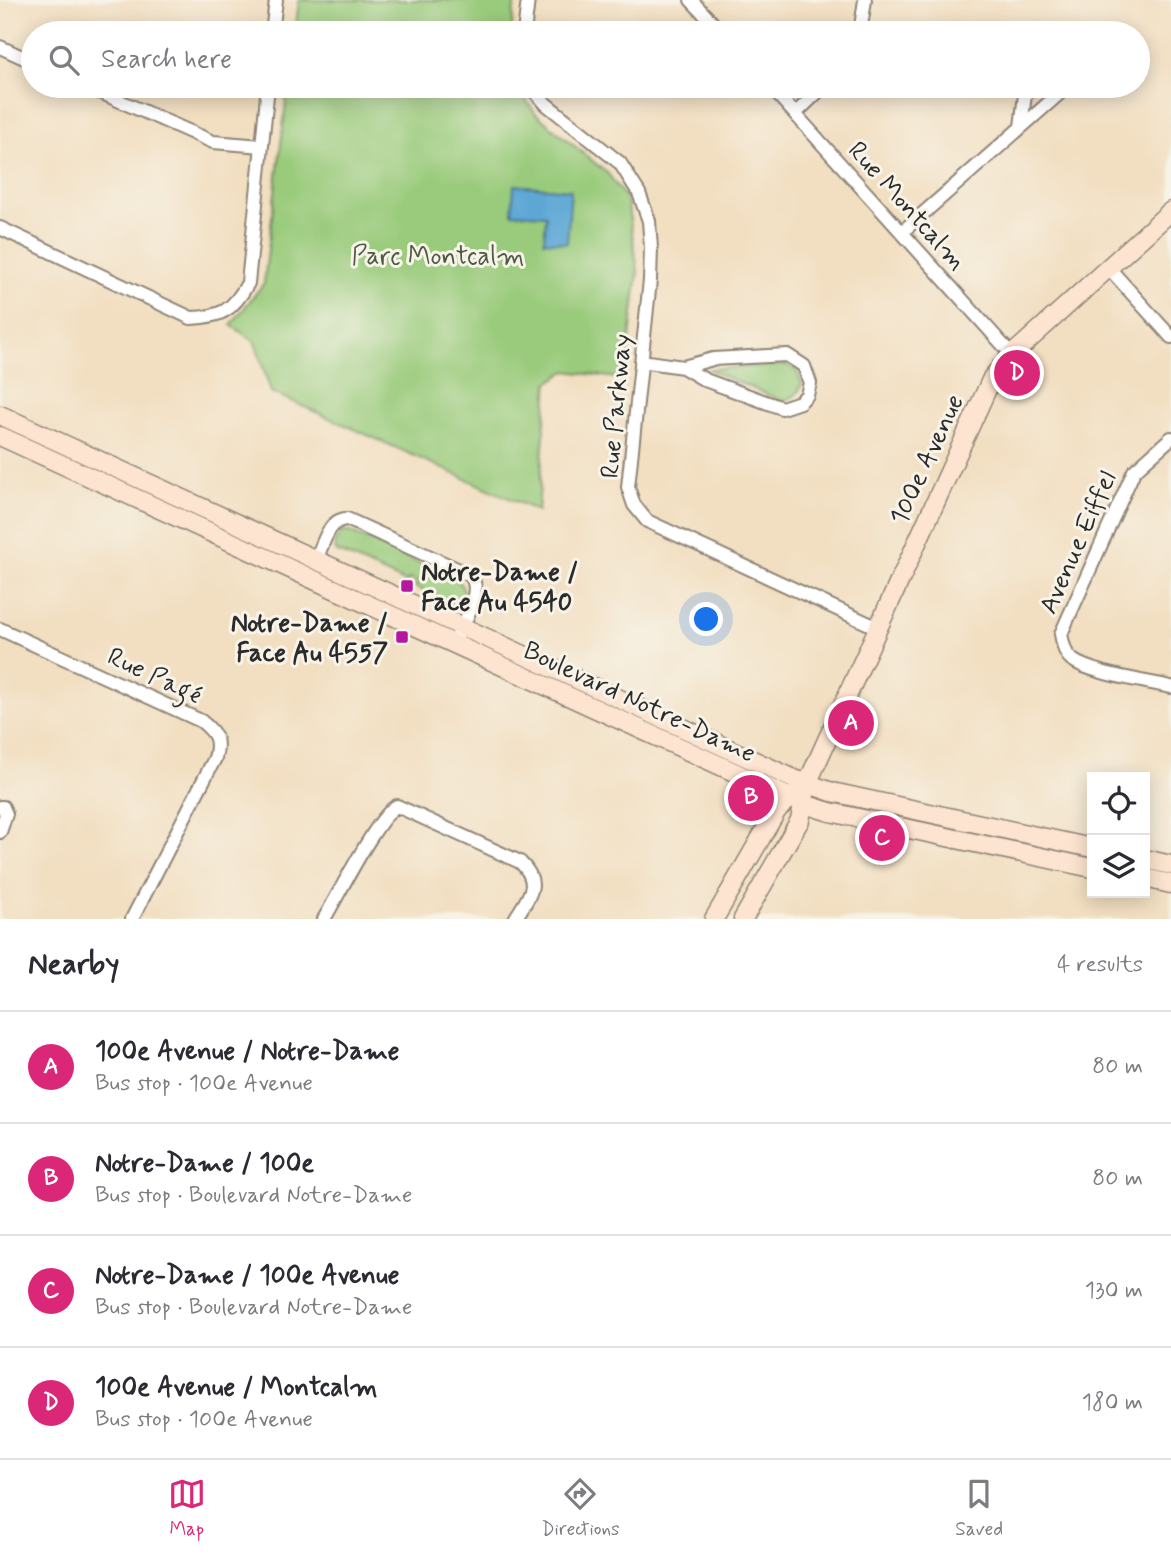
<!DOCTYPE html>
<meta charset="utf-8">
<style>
body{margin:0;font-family:Mynerve,sans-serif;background:#f2f2f3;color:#2b2b33}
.controls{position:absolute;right:21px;bottom:21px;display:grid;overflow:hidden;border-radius:0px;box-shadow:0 4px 18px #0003}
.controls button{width:63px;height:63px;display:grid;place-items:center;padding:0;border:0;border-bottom:2px solid #e1e1e2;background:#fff;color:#2b2b33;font:35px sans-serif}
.you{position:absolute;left:707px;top:620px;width:24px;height:24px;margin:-18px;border:5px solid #fff;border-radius:50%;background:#1a73e8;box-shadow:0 0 0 10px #1a73e833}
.badge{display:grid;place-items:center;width:46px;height:46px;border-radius:50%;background:#db2777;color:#fff;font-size:23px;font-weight:700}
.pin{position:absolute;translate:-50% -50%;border:4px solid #fff;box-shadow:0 2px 7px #0006}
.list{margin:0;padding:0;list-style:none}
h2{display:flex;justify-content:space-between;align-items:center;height:91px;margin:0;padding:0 28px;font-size:30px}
h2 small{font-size:23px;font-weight:400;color:#7c7c81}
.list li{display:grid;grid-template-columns:46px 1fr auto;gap:21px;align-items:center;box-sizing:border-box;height:112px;padding:0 28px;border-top:2px solid #e1e1e2}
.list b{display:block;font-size:26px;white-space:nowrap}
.list p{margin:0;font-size:23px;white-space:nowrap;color:#7c7c81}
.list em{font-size:23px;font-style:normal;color:#7c7c81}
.icon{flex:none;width:38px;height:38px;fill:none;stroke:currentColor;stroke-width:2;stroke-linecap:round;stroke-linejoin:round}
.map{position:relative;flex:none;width:1171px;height:919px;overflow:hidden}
.search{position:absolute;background:#fff;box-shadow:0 4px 18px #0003;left:21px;right:21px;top:21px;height:77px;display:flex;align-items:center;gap:18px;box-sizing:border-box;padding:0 24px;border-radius:38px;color:#7c7c81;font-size:26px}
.sheet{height:539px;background:#fff}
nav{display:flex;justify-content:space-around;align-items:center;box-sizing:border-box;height:98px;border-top:2px solid #e1e1e2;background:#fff;font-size:19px;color:#7c7c81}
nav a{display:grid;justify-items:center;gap:4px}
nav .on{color:#db2777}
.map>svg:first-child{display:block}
.green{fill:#9acb7b;stroke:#627b53;stroke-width:2}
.water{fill:#5da7d5;stroke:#446980;stroke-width:2}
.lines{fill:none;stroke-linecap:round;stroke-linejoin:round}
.street-casing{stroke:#8e8476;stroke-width:16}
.secondary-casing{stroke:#8e8476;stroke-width:21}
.street{stroke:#fff;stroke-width:12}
.secondary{stroke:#fde4d0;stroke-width:18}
.poi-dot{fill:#b5179e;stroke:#f7f3e8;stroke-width:2.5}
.labels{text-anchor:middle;stroke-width:6;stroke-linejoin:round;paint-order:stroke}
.street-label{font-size:26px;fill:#2b2b2b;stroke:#f7f3e8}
.park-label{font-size:26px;fill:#4c5b43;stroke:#f7f3e8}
.poi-label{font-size:26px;font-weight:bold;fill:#2b2b2b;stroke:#f7f3e8;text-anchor:start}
</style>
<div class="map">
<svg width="1171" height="919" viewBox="0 0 1171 919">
<rect width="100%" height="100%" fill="#f7f3e8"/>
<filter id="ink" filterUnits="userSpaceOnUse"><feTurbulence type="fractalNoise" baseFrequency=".0143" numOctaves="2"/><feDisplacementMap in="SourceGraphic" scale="14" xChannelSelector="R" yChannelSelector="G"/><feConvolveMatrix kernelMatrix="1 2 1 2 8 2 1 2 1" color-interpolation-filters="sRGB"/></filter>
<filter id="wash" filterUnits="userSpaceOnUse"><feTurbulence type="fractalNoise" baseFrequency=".00686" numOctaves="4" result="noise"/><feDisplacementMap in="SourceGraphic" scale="28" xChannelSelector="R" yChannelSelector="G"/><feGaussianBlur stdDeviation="1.57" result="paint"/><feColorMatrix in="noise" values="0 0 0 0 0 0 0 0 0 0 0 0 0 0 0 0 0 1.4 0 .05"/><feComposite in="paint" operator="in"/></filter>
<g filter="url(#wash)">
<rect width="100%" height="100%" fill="#f2dec0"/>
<!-- green -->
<path class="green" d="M 299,0 L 515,0 L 511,33 L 295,33 Z
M 288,86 L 516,86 L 535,113 L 608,174 L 627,200 L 638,272 L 625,379 L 566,371 L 548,383 L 538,511 L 271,392 L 255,342 L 231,325 L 264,283 Z
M 787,365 L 797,371 L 802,383 C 799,395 792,400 780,400 L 707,369 Z
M 342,532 L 350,532 L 459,581 L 464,591 L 462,600 L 456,606 L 415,587 L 417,582 L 409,579 L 407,583 L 336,551 L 334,543 Z"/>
<!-- water -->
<path class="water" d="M 514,185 L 571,190 L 567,243 L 544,241 L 546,215 L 512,213 Z"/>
</g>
<g filter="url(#ink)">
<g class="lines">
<!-- street casing -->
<g class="street-casing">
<path id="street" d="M 691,0 L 722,33
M 272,33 L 276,0
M 524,33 L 528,0
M 860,33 L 865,0
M 1046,33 L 1050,33
M 0,47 L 33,62
M 86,86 L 213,142 L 262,146
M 530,86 L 546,104 L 620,163 L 639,193 L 649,221 L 651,248 L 650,280 L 628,487 L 634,505 L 647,521 L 878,628
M 770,86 L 1012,355
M 796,113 L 824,86
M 1021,127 L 1026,86
M 0,228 L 191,318 C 222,317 233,310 248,283 L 268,86
M 902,232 L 1060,93 L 1061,86
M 1108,267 L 1171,337
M 641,361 L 683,367 L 705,380 L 782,408 L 800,402 L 807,395 L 810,383 L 804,366 L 787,355 L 713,359 L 683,367
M 1171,438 L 1134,471 L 1061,634 C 1063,643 1064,653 1071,659 C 1091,674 1146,681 1171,687
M 316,560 C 323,545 328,519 347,519 L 470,575 C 485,591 461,628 453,645
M 0,629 L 201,721 C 216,733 220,740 215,758 L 132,919
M 0,807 L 3,807 L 6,814 L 0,832
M 324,919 C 338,896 378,815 397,806 L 520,862 C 543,884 528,897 515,919"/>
</g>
<!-- secondary casing -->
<g class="secondary-casing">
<path id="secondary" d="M 0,415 L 794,779 L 832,792 L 1092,848
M 0,436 L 804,804 L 830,812 L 1092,868
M 1145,859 L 1171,865
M 1145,878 L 1171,884
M 714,919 L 777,810 L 796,793
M 743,919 L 800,820 L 807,784 L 992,378 L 1012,355 L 1171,211"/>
</g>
<!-- street -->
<use href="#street" class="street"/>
<!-- secondary -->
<use href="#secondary" class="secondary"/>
</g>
</g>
<!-- markers -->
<g class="poi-dot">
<rect x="400" y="579" width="14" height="14" rx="3.5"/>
<rect x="395" y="630" width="14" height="14" rx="3.5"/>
</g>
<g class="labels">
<!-- street labels -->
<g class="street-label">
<text transform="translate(908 205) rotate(48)" y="9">Rue Montcalm</text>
<text transform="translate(615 406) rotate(-85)" y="9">Rue Parkway</text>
<text transform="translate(926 459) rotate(-65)" y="9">100e Avenue</text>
<text transform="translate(1077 542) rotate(-66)" y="9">Avenue Eiffel</text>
<text transform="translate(155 675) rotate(25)" y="9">Rue Pagé</text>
<text transform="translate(640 701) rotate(25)" y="9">Boulevard Notre-Dame</text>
</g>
<!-- park labels -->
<g class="park-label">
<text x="438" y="264">Parc Montcalm</text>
</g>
<!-- poi labels -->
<g class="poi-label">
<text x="421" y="580">Notre-Dame /<tspan x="421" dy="30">Face Au 4540</tspan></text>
<text x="388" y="631" text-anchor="end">Notre-Dame /<tspan x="388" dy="30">Face Au 4557</tspan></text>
</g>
</g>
</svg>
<div class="controls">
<button><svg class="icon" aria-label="locate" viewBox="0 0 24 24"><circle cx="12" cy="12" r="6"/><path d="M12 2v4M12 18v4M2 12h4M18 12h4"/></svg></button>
<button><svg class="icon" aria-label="layers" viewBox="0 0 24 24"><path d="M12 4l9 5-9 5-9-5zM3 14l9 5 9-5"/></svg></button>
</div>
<div class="you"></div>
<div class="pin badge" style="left:851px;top:723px">A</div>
<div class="pin badge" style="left:751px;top:798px">B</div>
<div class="pin badge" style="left:882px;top:838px">C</div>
<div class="pin badge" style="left:1017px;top:373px">D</div>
<div class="search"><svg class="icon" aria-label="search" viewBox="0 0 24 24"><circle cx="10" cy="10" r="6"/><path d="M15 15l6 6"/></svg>Search here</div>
</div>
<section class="sheet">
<h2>Nearby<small>4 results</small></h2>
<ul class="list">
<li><span class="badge">A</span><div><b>100e Avenue / Notre-Dame</b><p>Bus stop · 100e Avenue</p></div><em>80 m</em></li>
<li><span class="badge">B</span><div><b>Notre-Dame / 100e</b><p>Bus stop · Boulevard Notre-Dame</p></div><em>80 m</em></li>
<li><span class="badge">C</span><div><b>Notre-Dame / 100e Avenue</b><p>Bus stop · Boulevard Notre-Dame</p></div><em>130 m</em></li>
<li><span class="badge">D</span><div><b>100e Avenue / Montcalm</b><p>Bus stop · 100e Avenue</p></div><em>180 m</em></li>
</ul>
</section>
<nav>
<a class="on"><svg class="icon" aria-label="map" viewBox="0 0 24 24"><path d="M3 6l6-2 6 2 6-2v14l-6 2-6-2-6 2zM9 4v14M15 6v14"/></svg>Map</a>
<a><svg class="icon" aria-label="directions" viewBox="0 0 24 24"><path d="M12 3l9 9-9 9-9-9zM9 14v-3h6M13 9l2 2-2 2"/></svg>Directions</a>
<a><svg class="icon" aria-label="saved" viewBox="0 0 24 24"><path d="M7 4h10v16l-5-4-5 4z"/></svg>Saved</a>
</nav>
